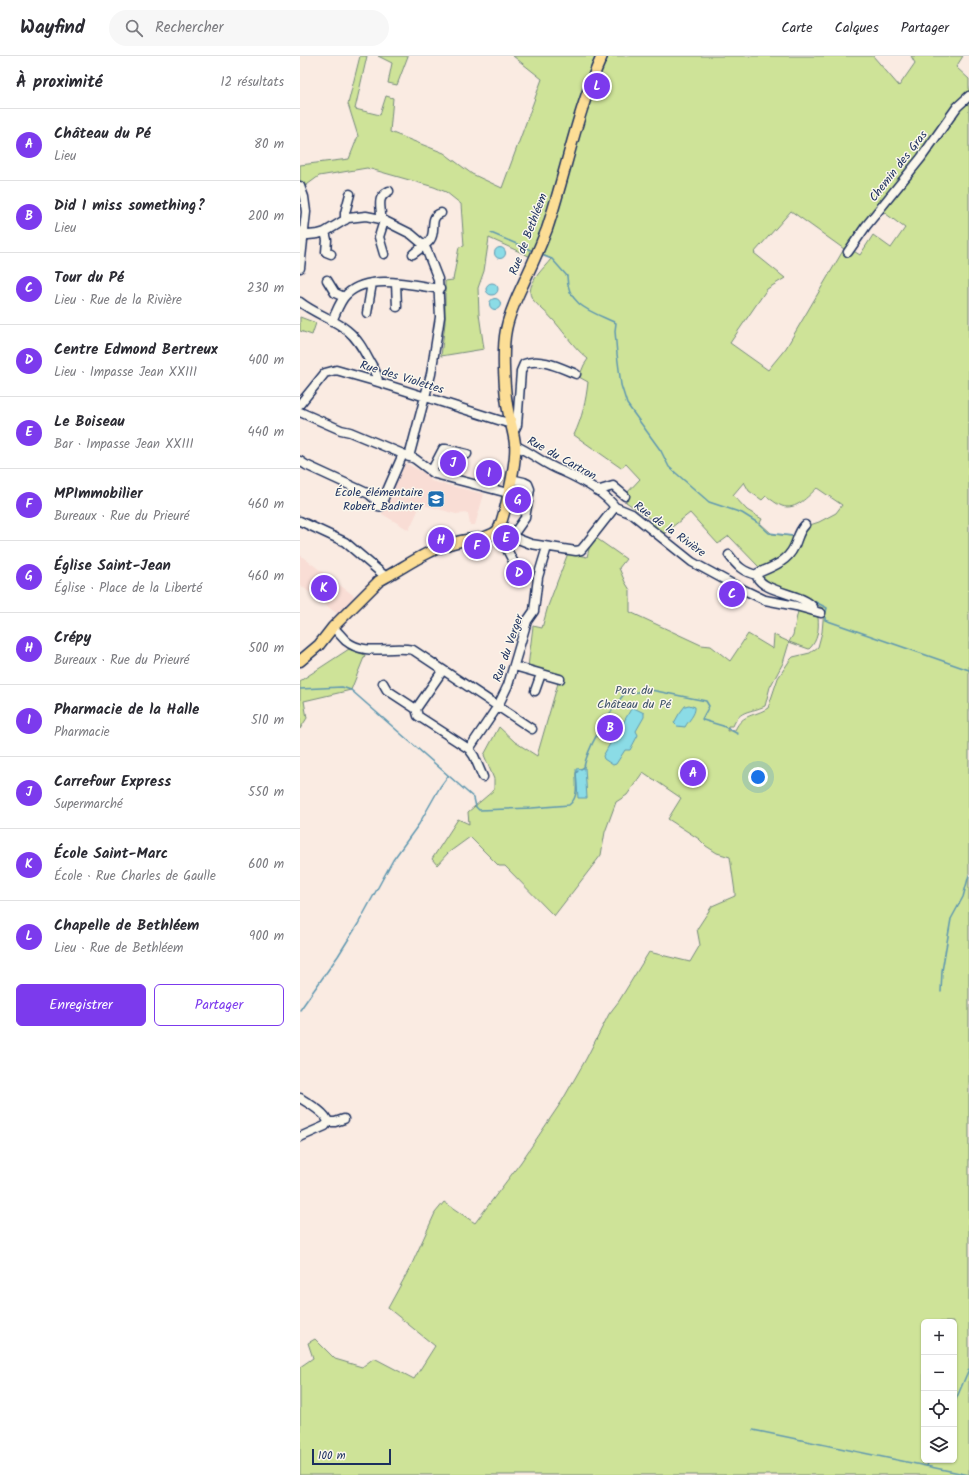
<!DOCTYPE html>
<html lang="fr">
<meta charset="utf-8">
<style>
body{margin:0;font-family:Kalam,sans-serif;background:#f7f7f7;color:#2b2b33}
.controls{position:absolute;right:12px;bottom:12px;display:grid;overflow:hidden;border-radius:6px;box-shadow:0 1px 3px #0004}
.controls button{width:36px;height:36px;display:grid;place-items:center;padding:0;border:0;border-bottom:1px solid #e1e1e2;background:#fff;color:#2b2b33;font:20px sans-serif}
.scale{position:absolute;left:12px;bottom:10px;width:79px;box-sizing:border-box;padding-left:4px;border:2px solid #1b2f5e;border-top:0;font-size:11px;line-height:14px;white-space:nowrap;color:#1b2f5e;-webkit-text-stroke:3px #fbf7ec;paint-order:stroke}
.you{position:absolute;left:458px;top:721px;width:14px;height:14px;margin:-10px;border:3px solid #fff;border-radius:50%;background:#1a73e8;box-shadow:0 0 0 6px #1a73e833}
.badge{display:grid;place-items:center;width:26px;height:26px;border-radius:50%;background:#7c3aed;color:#fff;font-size:13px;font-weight:700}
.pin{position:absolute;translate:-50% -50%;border:2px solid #fff;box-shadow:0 1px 4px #0006}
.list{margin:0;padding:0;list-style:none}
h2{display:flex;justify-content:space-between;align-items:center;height:52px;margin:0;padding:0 16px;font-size:17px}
h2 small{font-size:13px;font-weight:400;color:#7c7c81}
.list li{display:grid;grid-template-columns:26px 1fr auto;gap:12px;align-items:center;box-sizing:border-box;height:72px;padding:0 16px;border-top:1px solid #e1e1e2}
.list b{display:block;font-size:15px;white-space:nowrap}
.list p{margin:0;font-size:13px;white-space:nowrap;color:#7c7c81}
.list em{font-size:13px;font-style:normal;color:#7c7c81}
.actions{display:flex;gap:8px;padding:12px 16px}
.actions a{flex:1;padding:9px 0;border:1px solid #7c3aed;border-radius:6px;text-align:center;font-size:14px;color:#7c3aed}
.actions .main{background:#7c3aed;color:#fff}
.icon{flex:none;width:22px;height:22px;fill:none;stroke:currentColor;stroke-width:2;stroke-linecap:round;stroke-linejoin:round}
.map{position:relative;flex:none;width:669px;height:1419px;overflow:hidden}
header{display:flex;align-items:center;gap:24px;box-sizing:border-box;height:56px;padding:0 20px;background:#fff;border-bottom:1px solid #e1e1e2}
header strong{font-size:19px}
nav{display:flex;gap:22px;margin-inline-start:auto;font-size:14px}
.search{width:280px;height:36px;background:#f7f7f7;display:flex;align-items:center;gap:10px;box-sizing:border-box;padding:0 14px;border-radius:22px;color:#7c7c81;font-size:15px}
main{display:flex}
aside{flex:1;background:#fff}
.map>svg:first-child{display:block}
.built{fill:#f9ddd5}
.green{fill:#cee398;stroke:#74897b;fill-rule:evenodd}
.water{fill:#8bdce6;stroke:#5e97b0}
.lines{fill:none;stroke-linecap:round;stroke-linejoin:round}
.stream{stroke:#5e97b0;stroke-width:1.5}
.minor-casing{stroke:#1b2f5e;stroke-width:11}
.major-casing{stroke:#1b2f5e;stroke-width:13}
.minor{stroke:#fbf7ec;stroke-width:8}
.major{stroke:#fcde96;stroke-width:10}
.labels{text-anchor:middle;stroke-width:3;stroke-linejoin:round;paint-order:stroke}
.street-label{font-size:12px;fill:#1b2f5e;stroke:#fbf7ec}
.poi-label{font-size:12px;fill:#1b2f5e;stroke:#fbf7ec;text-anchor:end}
.park-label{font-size:12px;fill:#3f536a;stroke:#fbf7ec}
</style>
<header>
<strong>Wayfind</strong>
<div class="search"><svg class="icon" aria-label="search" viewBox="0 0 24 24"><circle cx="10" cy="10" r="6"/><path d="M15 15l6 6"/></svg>Rechercher</div>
<nav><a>Carte</a><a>Calques</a><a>Partager</a></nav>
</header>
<main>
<aside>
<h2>À proximité<small>12 résultats</small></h2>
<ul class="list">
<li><span class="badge">A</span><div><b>Château du Pé</b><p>Lieu</p></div><em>80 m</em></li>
<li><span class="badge">B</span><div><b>Did I miss something?</b><p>Lieu</p></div><em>200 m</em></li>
<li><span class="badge">C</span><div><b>Tour du Pé</b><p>Lieu · Rue de la Rivière</p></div><em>230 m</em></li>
<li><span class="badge">D</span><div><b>Centre Edmond Bertreux</b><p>Lieu · Impasse Jean XXIII</p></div><em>400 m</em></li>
<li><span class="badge">E</span><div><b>Le Boiseau</b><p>Bar · Impasse Jean XXIII</p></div><em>440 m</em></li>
<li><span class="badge">F</span><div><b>MPImmobilier</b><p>Bureaux · Rue du Prieuré</p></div><em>460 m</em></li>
<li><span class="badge">G</span><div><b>Église Saint-Jean</b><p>Église · Place de la Liberté</p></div><em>460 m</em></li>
<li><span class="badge">H</span><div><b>Crépy</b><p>Bureaux · Rue du Prieuré</p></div><em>500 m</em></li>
<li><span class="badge">I</span><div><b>Pharmacie de la Halle</b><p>Pharmacie</p></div><em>510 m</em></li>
<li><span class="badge">J</span><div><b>Carrefour Express</b><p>Supermarché</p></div><em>550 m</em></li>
<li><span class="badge">K</span><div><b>École Saint-Marc</b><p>École · Rue Charles de Gaulle</p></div><em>600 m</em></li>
<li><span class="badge">L</span><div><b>Chapelle de Bethléem</b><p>Lieu · Rue de Bethléem</p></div><em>900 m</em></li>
</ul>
<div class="actions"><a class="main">Enregistrer</a><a>Partager</a></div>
</aside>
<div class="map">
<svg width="669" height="1419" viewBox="0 0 669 1419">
<rect width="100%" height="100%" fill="#faebe2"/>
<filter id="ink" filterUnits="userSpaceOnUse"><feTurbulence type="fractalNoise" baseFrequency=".025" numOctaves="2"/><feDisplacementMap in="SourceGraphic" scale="8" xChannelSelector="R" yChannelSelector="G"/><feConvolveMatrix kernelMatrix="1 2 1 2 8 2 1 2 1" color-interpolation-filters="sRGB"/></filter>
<g filter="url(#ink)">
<!-- built -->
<path class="built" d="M 105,407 L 128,419 L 131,425 L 184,438 L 175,469 L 170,469 L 168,457 L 156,458 L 121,448 L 109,474 L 82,458 Z
M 0,499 L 57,542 L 40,560 L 0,529 Z"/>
<!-- green -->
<path class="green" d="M 60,0 L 67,0 L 55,53 L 80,59 L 86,40 L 93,42 L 90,76 L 144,97 L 172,118 L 202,132 L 242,23 L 213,0 L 573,0 L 599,30 L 615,7 L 611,0 L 663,0 L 656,11 L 669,23 L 669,1419 L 0,1419 L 0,1311 L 13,1302 L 8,1287 L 15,1283 L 35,1303 L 62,1311 L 74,1302 L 114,1323 L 135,1290 L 88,1252 L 111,1210 L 135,1157 L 144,1146 L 175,1167 L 221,1106 L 262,1045 L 286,1003 L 309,958 L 319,945 L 349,896 L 390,906 L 400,889 L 397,873 L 412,850 L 435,840 L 435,836 L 430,801 L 417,797 L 406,790 L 399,783 L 368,763 L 381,742 L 343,716 L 327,739 L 316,746 L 305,776 L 301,799 L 254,860 L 205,810 L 199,810 L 170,781 L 148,797 L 137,809 L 132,803 L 158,763 L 169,768 L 168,756 L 194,734 L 194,723 L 184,699 L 199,671 L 215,686 L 237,700 L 260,620 L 228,611 L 233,570 L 242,572 L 248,550 L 268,497 L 287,501 L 290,489 L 296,482 L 326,503 L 319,512 L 325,526 L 330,534 L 330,556 L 401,589 L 411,590 L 430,605 L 448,578 L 473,593 L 474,579 L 487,585 L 489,587 L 483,607 L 470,631 L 465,650 C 450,657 440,653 433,670 L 428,670 L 427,675 L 435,674 C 443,657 454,661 468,652 L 478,622 L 490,604 L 493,601 L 510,597 L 518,591 L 522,576 L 524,553 L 510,544 L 468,528 L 457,513 L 459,511 L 429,480 L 418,488 L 390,457 L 363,478 L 350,467 L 352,464 L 326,446 L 326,438 L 340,423 L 326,408 L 321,412 L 274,379 C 282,362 286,345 288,326 L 279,321 L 284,309 L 288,303 C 270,289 260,268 242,253 C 238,249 230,243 230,236 C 231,223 244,212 251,203 L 242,198 L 231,201 L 189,182 L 184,215 L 178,232 L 179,258 L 184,293 L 141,300 L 145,267 L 145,225 L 153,224 L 159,191 L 164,190 L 161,148 L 146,136 L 134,131 L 67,112 L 19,120 L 0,134 L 0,109 L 49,103 L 58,80 L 48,48 ZM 578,152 L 605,172 L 591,192 L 573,179 L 560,199 L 547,191 ZM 491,155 L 544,193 L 486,292 L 468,314 L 430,287 L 467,233 L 485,222 L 454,197 ZM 444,426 L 449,435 L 462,444 L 466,440 C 471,443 476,448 482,450 C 496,455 508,440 517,432 L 542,449 L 536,457 L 519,466 L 507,470 L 499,481 L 472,478 L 460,467 L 462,463 L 447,454 L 433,439 ZM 624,1266 L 654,1266 L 654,1404 L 624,1404 Z
M 78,0 L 108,0 L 97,29 L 88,27 L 92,7 Z
M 0,261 L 16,267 L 12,279 L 0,275 Z
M 498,555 L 518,561 C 519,573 518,585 509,593 L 489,586 L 493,579 Z
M 49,593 L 65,599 L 51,634 L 4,645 L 7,662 L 0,673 L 0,625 Z"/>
<!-- water -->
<path class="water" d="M194.5 197a5.5 5.5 0 1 1 11 0a5.5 5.5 0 1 1-11 0Z
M186 233a6 6 0 1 1 12 0a6 6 0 1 1-12 0Z
M189.5 248a5.5 5.5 0 1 1 11 0a5.5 5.5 0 1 1-11 0Z
M 389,649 L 395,651 C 396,658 388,665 385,671 L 377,670 L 374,667 L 379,658 L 385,650 Z
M 334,652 L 344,657 L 344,661 L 336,675 L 338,679 L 330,694 L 325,694 L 316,708 L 313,709 L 304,703 L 303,700 L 311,686 L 309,681 L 317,667 L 323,667 L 331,653 Z
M 285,712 L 287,742 L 278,742 L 276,713 Z"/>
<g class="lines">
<!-- stream -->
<path class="stream" d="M 191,177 L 233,195
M 241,199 L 252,203 L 267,220 C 267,250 293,256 316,267 L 315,275 L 317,298 L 321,329 L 327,348 L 361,395 L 369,411 L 409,446 L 442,457 L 458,467 L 469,477 L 493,480 L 493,483
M 504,540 L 527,552 L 526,556
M 525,561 L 525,564 L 669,614
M 0,633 L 42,631 L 51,634 L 174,742 L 176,751 L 179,754 L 232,752 L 269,749 C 279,741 276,729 276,717 L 278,715
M 281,713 L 284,711 C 289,686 308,659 324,638 L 351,634 L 406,645 L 409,650 L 402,663 L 403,664 L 423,670 L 438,678
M 641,936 L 642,915 L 651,863 L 663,841 L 669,819
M 0,954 L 38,900 L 58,868 L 93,804 L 119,768 L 140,731 L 148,720
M 654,1348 L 669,1313
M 453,1374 L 669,1419
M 627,1410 L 629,1404"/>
<!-- minor casing -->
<g class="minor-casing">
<path id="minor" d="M 0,130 L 4,141 L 6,156 L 0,212
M 81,163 C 82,151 75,142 89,135
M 45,164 L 45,157 L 50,138
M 84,165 L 79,181 L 84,198
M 0,176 L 8,179 L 18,178 L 25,176 L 48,162 L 66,160 L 81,163 L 111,178 L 124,189 L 127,195 L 138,223 L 140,261 L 131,318 L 109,401
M 25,176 L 27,184 L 26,196 L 31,198
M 548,196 L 566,170 L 621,102 L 657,51 L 669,40
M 113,198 C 118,194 126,189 130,184 C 137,175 128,161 141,157
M 27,224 L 35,237 L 44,241
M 96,227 L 97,251
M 0,246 C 15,258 34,263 48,275 C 58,283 64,295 70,306 C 74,313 78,318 78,326
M 67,257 L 72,227
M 32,265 C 36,257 40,244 47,238 C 69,217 113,229 140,233
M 0,348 L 25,317 L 36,314 L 78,326 L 211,368
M 0,356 L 41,374 L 50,376 L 115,403 L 135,418 L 208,437
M 213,374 L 215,373 L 217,369 L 221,315 L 224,308 C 240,301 261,312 276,318
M 216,390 C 232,397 245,409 262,415 C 280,423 303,435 315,451
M 0,405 L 6,409 L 69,438 L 77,445
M 131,416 L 143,393 L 146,393 L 167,398
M 211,423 L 224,426 L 228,428 L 230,433 L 225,462 L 213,479
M 297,435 L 313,430 L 325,440
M76.5 447a3.5 3.5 0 1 1 7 0a3.5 3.5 0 1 1-7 0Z
M 83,444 L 103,398
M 315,451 L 332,458 L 392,506 L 438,531 L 465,544 L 496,550 L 521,557
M 0,465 L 45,486 L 86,521
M 505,469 C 498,476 498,483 494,491 C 487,506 472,511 458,517 L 457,521 C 465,537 502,537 513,551 L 514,555
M 429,499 C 437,510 443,516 457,519
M 214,507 L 199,478 L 198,474 L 208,476 L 218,483 L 231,488 L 276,495 L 281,494 L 286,488 L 315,451
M 33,571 C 38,576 42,581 46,585 C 66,601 90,589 113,594 L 232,673
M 214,610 L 260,623
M 143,614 L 116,653 L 118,660 L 169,693 L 174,700 L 183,721
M 83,627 L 87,634 L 116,653
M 235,635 L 241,618
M 169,693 L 198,650 L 208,629 L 227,565 L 234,555 L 238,521 L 247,491
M 0,1042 C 8,1047 26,1057 28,1066
M 28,1066 L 35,1066 L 44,1063
M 0,1081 L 25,1070 L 28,1066"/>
</g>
<!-- major casing -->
<g class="major-casing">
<path id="major" d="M 0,605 L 19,589 L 33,571 L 79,525 L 86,521 C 109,508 131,492 157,486 C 170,482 188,484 198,474 C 205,460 217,404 215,388 C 214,378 211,369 209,359 C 204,338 202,294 206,274 C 209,257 217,241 224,226 C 232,209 240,191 247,173 C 266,116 277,55 302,0"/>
</g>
<!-- minor -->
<use href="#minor" class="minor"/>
<!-- major -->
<use href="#major" class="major"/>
</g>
</g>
<!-- icons -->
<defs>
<g id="school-square" transform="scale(0.9)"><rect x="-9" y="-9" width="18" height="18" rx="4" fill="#1f6fb2" stroke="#fbf7ec"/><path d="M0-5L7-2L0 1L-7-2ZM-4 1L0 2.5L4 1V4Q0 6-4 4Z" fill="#fff"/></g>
</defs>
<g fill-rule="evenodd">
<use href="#school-square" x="136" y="443"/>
</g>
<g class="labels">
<!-- street labels -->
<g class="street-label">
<text transform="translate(598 110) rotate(-52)" y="4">Chemin des Gras</text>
<text transform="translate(228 178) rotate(-69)" y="4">Rue de Bethléem</text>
<text transform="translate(102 321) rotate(17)" y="4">Rue des Violettes</text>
<text transform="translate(262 402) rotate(29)" y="4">Rue du Cartron</text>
<text transform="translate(370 473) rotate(36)" y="4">Rue de la Rivière</text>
<text transform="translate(208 592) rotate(-71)" y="4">Rue du Verger</text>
</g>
<!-- poi labels -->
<g class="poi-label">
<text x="123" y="440">École élémentaire<tspan x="123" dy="14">Robert Badinter</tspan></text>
</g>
<!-- park labels -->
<g class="park-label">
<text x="334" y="638">Parc du<tspan x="334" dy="14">Château du Pé</tspan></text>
</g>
</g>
</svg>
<div class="controls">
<button>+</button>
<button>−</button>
<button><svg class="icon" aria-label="locate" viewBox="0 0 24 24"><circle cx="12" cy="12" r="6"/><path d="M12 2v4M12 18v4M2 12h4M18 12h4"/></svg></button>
<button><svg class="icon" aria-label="layers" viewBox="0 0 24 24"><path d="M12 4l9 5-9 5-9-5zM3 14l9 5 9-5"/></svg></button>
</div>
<div class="scale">100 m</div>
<div class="you"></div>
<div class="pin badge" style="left:393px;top:717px">A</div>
<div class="pin badge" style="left:310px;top:672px">B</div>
<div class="pin badge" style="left:432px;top:538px">C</div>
<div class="pin badge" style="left:219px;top:517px">D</div>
<div class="pin badge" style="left:206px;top:482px">E</div>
<div class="pin badge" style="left:177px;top:490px">F</div>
<div class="pin badge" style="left:218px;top:444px">G</div>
<div class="pin badge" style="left:141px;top:484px">H</div>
<div class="pin badge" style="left:189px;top:417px">I</div>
<div class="pin badge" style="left:153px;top:407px">J</div>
<div class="pin badge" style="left:24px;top:532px">K</div>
<div class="pin badge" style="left:297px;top:30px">L</div>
</div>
</main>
